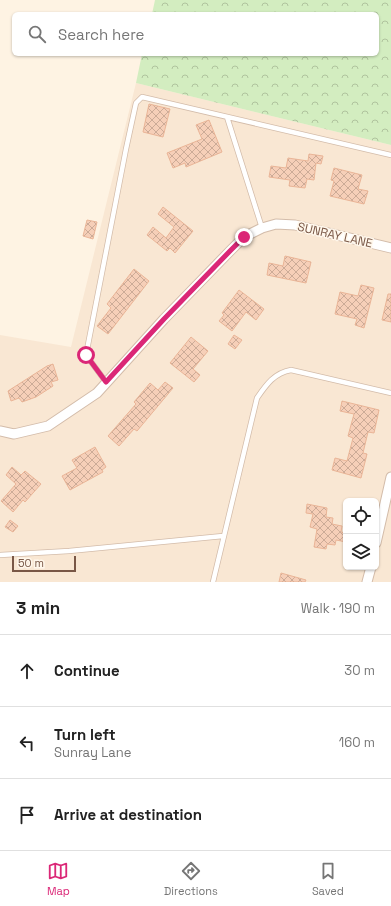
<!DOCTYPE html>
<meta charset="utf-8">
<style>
body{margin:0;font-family:"Space Grotesk",sans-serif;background:#f6f6f6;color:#222}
.controls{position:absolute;right:12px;bottom:12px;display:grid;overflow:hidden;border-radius:6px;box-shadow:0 1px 3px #0004}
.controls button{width:36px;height:36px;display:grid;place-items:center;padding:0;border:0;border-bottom:1px solid #e0e0e0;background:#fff;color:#222;font:20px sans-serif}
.scale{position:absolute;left:12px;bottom:10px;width:64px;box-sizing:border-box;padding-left:4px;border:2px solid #795746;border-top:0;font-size:11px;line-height:14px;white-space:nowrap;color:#795746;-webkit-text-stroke:3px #fff7eb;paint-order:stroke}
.stop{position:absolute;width:12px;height:12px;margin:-9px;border:3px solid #db2777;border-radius:50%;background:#fff}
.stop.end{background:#db2777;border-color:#fff;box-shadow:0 1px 4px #0008}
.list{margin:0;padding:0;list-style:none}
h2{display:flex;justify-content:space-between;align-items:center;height:52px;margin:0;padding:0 16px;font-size:17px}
h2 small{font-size:13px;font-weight:400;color:#767676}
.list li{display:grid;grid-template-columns:26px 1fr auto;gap:12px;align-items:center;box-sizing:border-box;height:72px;padding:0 16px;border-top:1px solid #e0e0e0}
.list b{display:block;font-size:15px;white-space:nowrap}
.list p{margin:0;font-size:13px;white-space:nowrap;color:#767676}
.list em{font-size:13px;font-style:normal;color:#767676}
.icon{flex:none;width:22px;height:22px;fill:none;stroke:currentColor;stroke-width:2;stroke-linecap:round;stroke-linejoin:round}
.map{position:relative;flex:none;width:391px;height:582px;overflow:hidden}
.search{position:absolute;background:#fff;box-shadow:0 1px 3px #0004;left:12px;right:12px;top:12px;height:44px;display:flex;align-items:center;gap:10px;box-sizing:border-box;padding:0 14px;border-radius:6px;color:#767676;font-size:15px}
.sheet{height:268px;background:#fff}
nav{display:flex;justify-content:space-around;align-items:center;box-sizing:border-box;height:56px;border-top:1px solid #e0e0e0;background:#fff;font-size:11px;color:#767676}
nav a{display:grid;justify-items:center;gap:2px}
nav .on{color:#db2777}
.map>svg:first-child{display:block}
.residential{fill:#f9e7d3;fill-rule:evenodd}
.forest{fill:url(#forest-crowns)}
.building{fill:url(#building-cross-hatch);stroke:#eab597}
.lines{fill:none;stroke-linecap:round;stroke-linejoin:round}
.service-casing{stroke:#d3bcaa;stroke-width:6}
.minor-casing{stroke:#d3bcaa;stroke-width:11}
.service{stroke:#fff;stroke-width:4.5}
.minor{stroke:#fff;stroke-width:9}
.route{stroke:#db2777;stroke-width:5}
.labels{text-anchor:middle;stroke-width:3;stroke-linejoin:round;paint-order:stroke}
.street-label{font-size:12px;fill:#795746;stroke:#fff7eb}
</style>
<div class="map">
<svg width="391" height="582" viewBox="0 0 391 582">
<defs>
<pattern id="forest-crowns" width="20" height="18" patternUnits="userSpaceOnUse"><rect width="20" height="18" fill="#d3edc0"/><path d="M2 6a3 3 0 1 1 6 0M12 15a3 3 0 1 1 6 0" fill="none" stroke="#b0c39e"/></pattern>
<pattern id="building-cross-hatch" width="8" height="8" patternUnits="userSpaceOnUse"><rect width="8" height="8" fill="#f6cfb8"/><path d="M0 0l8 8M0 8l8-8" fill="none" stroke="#ccab97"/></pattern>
</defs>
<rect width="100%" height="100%" fill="#fef3e3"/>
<!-- residential -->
<path class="residential" d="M 136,83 L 391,145 L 391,582 L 0,582 L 0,335 L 71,347 ZM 346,501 L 376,501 L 376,567 L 346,567 Z"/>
<!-- forest -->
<path class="forest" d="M 155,0 L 391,0 L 391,145 L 136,83 L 142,54 L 377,54 L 377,14 L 152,14 Z"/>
<!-- building -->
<path class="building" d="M 149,104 L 170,109 L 163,137 L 143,132 Z
M 209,120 L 222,152 L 186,167 L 185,163 L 173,168 L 167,153 L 202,139 L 196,125 Z
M 309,154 L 323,156 L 321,164 L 316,163 L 314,180 L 307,179 L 305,188 L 289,186 L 290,180 L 269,177 L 271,166 L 286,168 L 288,158 L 308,161 Z
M 334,168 L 362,175 L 358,189 L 368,191 L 364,204 L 330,196 L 334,181 L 331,180 Z
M 163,207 L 193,231 L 175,253 L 170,248 L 167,251 L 147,235 L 153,227 L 166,238 L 174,227 L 158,214 Z
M 87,220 L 97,222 L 93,239 L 83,236 Z
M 285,256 L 311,262 L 306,283 L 267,275 L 269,263 L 283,266 Z
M 134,269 L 149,281 L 108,334 L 97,326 L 111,308 L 107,304 Z
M 361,285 L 374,288 L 364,328 L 355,325 L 357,319 L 335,314 L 340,292 L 358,296 Z
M 239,290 L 264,309 L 256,320 L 246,312 L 232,331 L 219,321 L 224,315 L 222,313 Z
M 388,294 L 391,294 L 391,322 L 382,320 Z
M 234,335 L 242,340 L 235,349 L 228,344 Z
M 191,337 L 208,351 L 193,369 L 200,375 L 194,382 L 170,363 Z
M 53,364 L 58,380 L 51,382 L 53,386 L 36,397 L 22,402 L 19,398 L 11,401 L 8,391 L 47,366 Z
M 165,382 L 173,388 L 137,431 L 134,429 L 119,446 L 108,436 L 136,404 L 134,402 L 150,383 L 158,390 Z
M 342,401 L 379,410 L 374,433 L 368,432 L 363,453 L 367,454 L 361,478 L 332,470 L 335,458 L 347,461 L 353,438 L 348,436 L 354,414 L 340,411 Z
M 95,447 L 106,467 L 102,470 L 103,472 L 70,490 L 62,476 L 77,468 L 72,460 Z
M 12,467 L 21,475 L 25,471 L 41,484 L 25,502 L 23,500 L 13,512 L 1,501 L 16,484 L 6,475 Z
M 307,504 L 327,508 L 326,517 L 333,518 L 332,524 L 342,526 L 341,532 L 346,533 L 346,542 L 336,540 L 335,545 L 327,544 L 326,549 L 314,547 L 317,529 L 310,527 L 313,514 L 306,513 Z
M 10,520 L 18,526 L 13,532 L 5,527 Z
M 281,573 L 306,580 L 305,582 L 279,582 Z"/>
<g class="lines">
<!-- service casing -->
<g class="service-casing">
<path id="service" d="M 227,117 L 262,228
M 106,382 L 86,355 L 126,149 L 136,103 L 142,97 L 391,155
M 0,555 L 69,551 L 223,536
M 213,582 L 257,398 C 266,385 274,373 291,370 L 391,393"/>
</g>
<!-- minor casing -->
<g class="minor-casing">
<path id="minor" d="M 0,431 L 14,434 L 48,426 L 97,393 L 164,319 L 230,251 L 244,237 L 262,228 L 276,224 L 295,225 L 391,248
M 376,543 L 391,477
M 367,582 L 371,567"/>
</g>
<!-- service -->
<use href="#service" class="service"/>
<!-- minor -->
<use href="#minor" class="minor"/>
</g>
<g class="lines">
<!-- route -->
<path class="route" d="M 86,355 L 106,382 L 164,319 L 230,251 L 244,237"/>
</g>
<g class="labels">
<!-- street labels -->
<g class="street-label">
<text transform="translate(335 235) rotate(13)" y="4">SUNRAY LANE</text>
</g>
</g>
</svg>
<div class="controls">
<button><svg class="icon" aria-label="locate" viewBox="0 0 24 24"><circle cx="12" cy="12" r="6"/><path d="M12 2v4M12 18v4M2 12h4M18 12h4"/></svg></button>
<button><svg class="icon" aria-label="layers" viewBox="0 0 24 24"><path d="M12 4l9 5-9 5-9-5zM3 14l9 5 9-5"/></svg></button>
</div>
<div class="scale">50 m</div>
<div class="stop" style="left:86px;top:355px"></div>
<div class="stop end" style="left:244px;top:237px"></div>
<div class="search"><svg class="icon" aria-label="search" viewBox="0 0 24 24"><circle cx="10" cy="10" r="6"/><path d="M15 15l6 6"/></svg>Search here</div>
</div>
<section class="sheet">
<h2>3 min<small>Walk · 190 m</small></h2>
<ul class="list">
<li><svg class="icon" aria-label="ahead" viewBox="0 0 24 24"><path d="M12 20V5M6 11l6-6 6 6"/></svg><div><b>Continue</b></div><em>30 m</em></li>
<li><svg class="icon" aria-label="left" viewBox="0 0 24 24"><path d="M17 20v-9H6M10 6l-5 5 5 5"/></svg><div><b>Turn left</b><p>Sunray Lane</p></div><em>160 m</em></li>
<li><svg class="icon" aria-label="arrive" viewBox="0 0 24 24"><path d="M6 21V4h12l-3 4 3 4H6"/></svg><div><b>Arrive at destination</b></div></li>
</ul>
</section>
<nav>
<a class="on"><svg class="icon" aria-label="map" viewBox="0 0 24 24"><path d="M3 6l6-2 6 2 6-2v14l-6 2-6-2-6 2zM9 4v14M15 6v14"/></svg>Map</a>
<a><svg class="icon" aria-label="directions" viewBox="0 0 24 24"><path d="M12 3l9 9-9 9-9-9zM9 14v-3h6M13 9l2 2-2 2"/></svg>Directions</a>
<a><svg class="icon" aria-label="saved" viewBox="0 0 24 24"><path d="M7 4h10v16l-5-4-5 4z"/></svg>Saved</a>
</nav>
